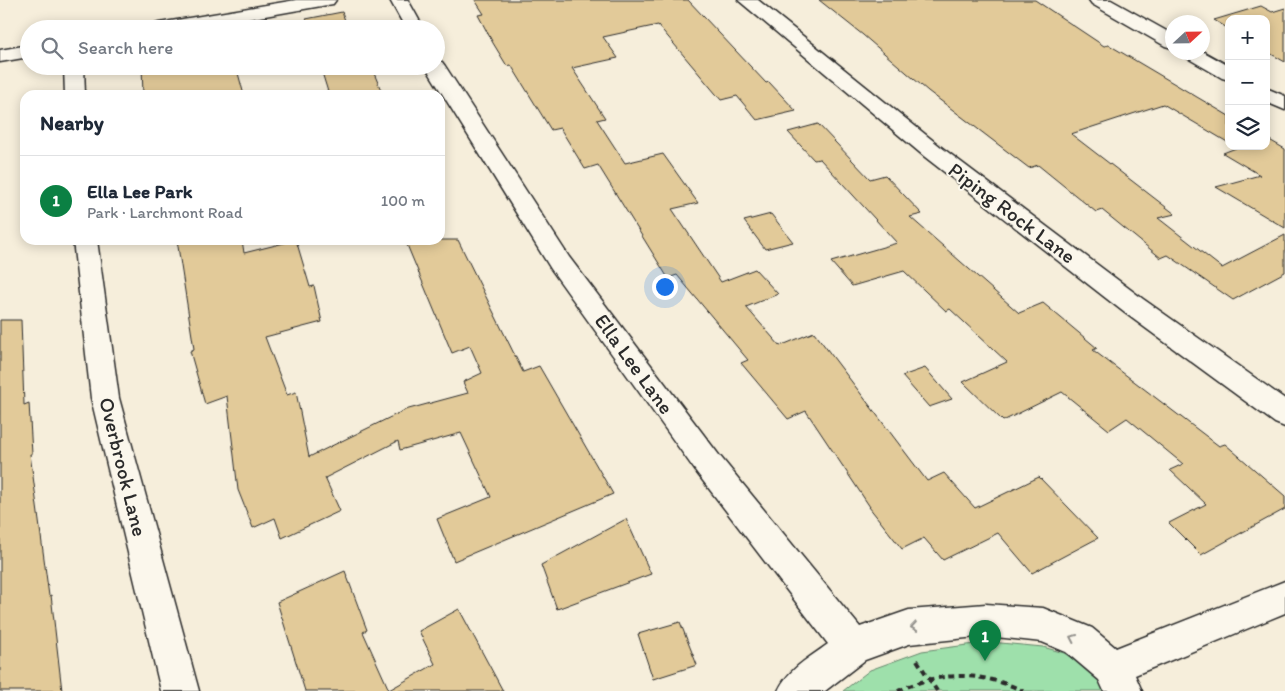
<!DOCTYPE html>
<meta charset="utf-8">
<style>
body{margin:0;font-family:Itim,sans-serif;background:#f2f2f3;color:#1f2937}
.controls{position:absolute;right:15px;top:15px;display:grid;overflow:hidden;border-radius:10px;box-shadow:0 2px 12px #0003}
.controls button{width:45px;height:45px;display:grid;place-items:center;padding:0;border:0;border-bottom:1px solid #e0e1e3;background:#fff;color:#1f2937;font:25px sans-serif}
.compass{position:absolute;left:1165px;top:15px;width:45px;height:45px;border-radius:50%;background:#fff;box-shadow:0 2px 12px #0003;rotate:68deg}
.you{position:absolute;left:664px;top:286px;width:18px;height:18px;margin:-12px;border:4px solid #fff;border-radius:50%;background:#1a73e8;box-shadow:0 0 0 8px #1a73e833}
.badge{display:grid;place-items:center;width:32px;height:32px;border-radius:50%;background:#0b8043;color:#fff;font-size:16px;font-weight:700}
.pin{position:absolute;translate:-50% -41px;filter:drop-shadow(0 1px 2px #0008)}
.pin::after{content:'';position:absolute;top:26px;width:18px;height:15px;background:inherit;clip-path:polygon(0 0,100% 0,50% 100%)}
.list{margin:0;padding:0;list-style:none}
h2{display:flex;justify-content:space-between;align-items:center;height:65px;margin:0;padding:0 20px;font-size:21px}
h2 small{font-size:16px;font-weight:400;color:#747a83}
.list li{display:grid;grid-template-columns:32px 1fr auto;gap:15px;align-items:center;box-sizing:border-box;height:90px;padding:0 20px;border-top:1px solid #e0e1e3}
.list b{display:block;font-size:19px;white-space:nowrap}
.list p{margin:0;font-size:16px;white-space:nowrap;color:#747a83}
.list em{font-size:16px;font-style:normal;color:#747a83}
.icon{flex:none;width:28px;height:28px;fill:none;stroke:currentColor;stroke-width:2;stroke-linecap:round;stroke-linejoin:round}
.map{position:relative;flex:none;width:1285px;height:691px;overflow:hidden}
.search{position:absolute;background:#fff;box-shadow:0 2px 12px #0003;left:20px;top:20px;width:425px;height:55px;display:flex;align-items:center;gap:12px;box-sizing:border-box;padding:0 18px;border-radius:28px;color:#747a83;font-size:19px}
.panel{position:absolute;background:#fff;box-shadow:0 2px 12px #0003;left:20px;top:90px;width:425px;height:155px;border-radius:15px}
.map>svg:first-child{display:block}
.green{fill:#9ee0ab;stroke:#64866b}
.building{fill:#e2ca99;stroke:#2b2b2b}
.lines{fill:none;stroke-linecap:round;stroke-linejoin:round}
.street-casing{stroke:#2b2b2b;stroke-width:3}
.path{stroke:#2b2b2b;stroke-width:4;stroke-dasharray:6 4.5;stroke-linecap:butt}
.street{fill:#fbf7ec;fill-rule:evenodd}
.oneway{stroke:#93918c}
.labels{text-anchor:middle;stroke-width:4;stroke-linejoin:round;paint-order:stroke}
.street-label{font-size:21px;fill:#2b2b2b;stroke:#fbf7ec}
</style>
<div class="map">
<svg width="1285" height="691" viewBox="0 0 1285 691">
<rect width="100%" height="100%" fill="#f6eedb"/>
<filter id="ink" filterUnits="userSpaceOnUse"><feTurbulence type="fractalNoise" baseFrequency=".02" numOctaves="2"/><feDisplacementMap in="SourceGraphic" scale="10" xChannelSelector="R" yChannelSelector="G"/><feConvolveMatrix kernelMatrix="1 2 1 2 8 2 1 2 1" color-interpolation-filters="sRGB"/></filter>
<g filter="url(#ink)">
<!-- green -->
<path class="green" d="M 990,642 L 1043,647 L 1064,653 L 1097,674 L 1104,691 L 843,691 L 870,670 L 922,651 Z"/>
<!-- building -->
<path class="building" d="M 475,0 L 688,0 L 766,83 L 769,82 L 796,111 L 757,120 L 737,96 L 721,100 L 658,25 L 603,37 L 618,58 L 572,68 L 605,118 L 597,120 L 625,163 L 663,154 L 698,203 L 672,209 L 721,282 L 755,269 L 778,294 L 746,307 L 780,346 L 814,332 L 927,481 L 944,473 L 975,508 L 1039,477 L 1098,538 L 1032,573 L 998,533 L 943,560 L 924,538 L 902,549 L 869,507 L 870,507 L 806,411 L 788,419 L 741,363 L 748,360 L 677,275 L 668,278 L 598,165 L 585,169 L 560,128 L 551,130 L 511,65 L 507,66 L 493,43 L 478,15 L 484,14 Z
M 819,0 L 1035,0 L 1104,46 L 1109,45 L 1229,116 L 1229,143 L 1163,104 L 1071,134 L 1175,214 L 1158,218 L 1222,268 L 1285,235 L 1285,272 L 1233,300 L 1168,255 L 1161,258 L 1102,210 L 1096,212 L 1038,165 L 1029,168 L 928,91 L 863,35 Z
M 1261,6 L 1272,12 L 1285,8 L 1285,62 L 1266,51 L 1266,19 L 1229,19 L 1229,29 L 1214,20 Z
M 342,12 L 348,29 L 309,29 L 306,19 Z
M 142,66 L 236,66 L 244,95 L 143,95 Z
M 320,66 L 371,66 L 383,95 L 329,95 Z
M 818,124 L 870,179 L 885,175 L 922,214 L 910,217 L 1019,313 L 1043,303 L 1097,348 L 1093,350 L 1219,446 L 1225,444 L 1285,496 L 1285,509 L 1201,555 L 1169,523 L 1206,504 L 1170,470 L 1183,464 L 1127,418 L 1109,430 L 1062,392 L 1003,421 L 963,382 L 1007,362 L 950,309 L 946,311 L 904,271 L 852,286 L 831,262 L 897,243 L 820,159 L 814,160 L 788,132 Z
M 1266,138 L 1285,149 L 1285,228 L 1216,187 L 1260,175 L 1223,153 L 1236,148 L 1234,146 L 1266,146 Z
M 771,214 L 793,242 L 765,249 L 744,221 Z
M 177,240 L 242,240 L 244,253 L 296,240 L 310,287 L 314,286 L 322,322 L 265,337 L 287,395 L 296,392 L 309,457 L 405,410 L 468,393 L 463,382 L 482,373 L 470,346 L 452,353 L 405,240 L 458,240 L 523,372 L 539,366 L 613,494 L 454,561 L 437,519 L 491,497 L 461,433 L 400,450 L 398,441 L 325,478 L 340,511 L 282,538 L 275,518 L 253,528 L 238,490 L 227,396 L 205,404 L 190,351 L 194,349 Z
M 0,320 L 21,320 L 24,405 L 29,403 L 32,454 L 30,454 L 49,596 L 51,595 L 62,691 L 0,691 Z
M 925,368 L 952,399 L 929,407 L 902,376 Z
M 626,519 L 651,574 L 557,609 L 541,565 Z
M 345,571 L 367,630 L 363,632 L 389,690 L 435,664 L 419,631 L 459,609 L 503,691 L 305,691 L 277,602 Z
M 680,622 L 697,665 L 653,679 L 638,634 Z"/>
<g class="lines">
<!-- street casing -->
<g class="street-casing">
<path id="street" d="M 296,0 L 336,0 L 333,4 L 327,5 L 192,29 L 150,29 L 152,25 L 159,23 Z
M 390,0 L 408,0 L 424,29 L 406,29 Z
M 738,0 L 758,0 L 941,147 L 1143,299 L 1285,399 L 1285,427 L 1275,423 L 1125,313 L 925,157 Z
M 1089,0 L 1111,0 L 1172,34 L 1172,48 L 1165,46 L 1092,4 Z
M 29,45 L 29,57 L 0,62 L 0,50 Z
M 1202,51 L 1229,66 L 1229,80 L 1222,78 L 1184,56 L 1182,52 L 1202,52 Z
M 436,60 L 442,62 L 445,66 L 569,257 L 719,455 L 860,627 L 909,610 L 986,604 L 1043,608 L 1092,628 L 1116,648 L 1285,581 L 1285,613 L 1135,675 L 1142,691 L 1104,691 L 1099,680 L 1066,652 L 1042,642 L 986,636 L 909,644 L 865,660 L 825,691 L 778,691 C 788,669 809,658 828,644 L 697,473 L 551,269 L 425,66 L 436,66 Z
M 64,66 L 84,66 L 85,95 L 65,95 Z
M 1266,88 L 1285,96 L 1285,110 L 1266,102 Z
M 73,240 L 97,240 L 119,398 L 199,691 L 161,691 L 91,398 Z"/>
</g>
<!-- path -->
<path class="path" d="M 917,660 L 937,691
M 898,691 C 940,671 981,671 1023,691"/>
<!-- street -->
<use href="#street" class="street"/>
</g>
<!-- one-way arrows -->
<defs><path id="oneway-chevron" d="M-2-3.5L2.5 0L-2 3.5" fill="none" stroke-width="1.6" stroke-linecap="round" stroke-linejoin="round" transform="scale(1.25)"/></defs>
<g class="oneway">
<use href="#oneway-chevron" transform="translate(914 627) rotate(172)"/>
<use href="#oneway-chevron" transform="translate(1073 638) rotate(-155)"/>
</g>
</g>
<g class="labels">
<!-- street labels -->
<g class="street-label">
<text transform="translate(1012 213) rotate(37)" y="7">Piping Rock Lane</text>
<text transform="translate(634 364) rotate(54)" y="7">Ella Lee Lane</text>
<text transform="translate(123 467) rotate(76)" y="7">Overbrook Lane</text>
</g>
</g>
</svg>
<div class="controls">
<button>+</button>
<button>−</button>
<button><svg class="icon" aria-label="layers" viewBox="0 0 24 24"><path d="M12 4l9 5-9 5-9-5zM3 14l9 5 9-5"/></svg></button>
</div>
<svg class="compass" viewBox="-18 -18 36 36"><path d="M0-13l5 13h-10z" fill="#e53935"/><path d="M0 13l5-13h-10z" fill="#747a83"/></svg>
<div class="you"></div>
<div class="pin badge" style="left:985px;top:661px">1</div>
<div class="search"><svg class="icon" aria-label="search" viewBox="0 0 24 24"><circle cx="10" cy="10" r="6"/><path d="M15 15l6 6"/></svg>Search here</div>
<section class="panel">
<h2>Nearby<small></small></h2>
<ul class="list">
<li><span class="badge">1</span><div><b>Ella Lee Park</b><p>Park · Larchmont Road</p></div><em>100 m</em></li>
</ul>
</section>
</div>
